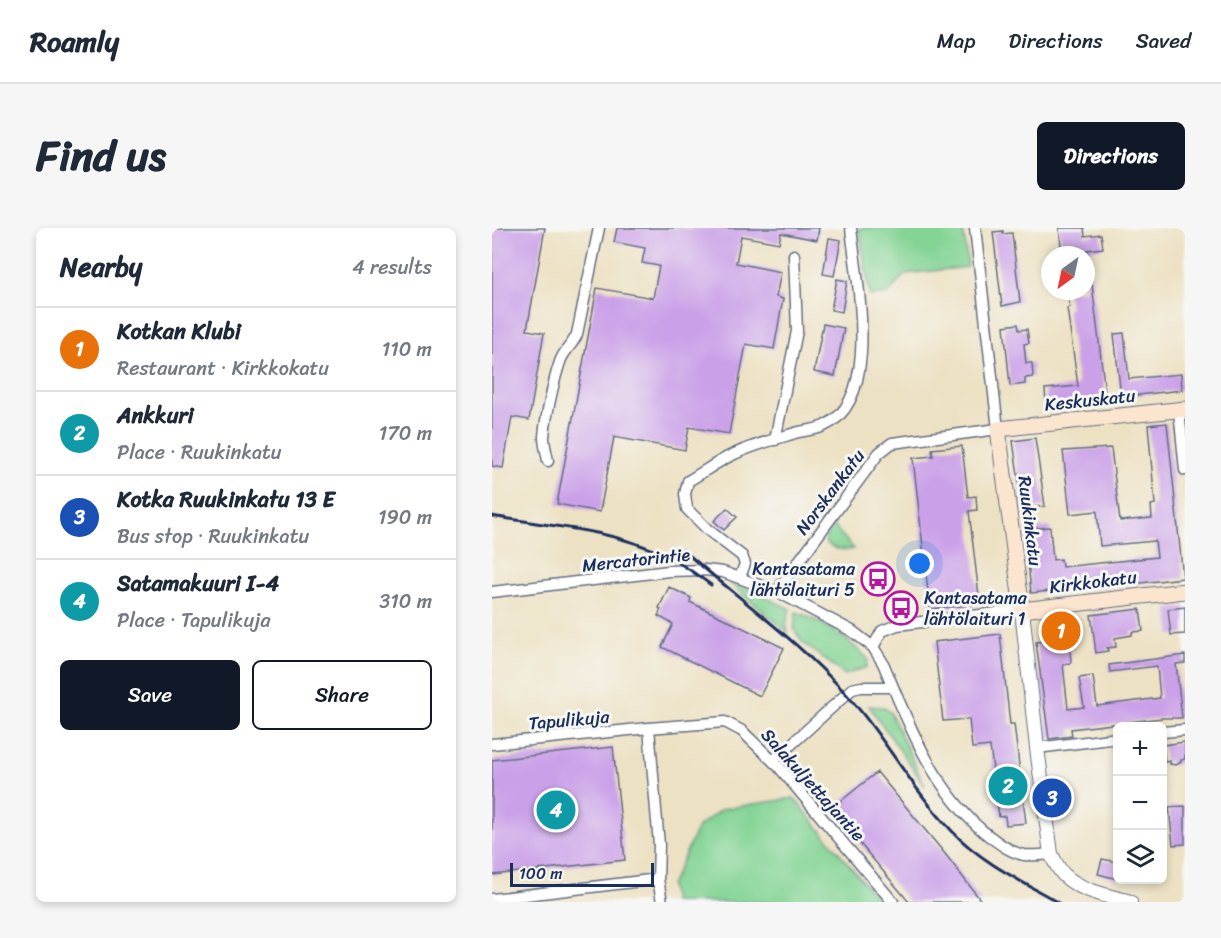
<!DOCTYPE html>
<meta charset="utf-8">
<style>
body{margin:0;font-family:Sriracha,sans-serif;background:#f6f6f7;color:#1f2937}
.controls{position:absolute;right:18px;bottom:18px;display:grid;overflow:hidden;border-radius:9px;box-shadow:0 3px 9px #0003}
.controls button{width:54px;height:54px;display:grid;place-items:center;padding:0;border:0;border-bottom:2px solid #e0e1e3;background:#fff;color:#1f2937;font:30px sans-serif}
.compass{position:absolute;left:549px;top:18px;width:54px;height:54px;border-radius:50%;background:#fff;box-shadow:0 3px 9px #0003;rotate:213deg}
.scale{position:absolute;left:18px;bottom:15px;width:144px;box-sizing:border-box;padding-left:6px;border:3px solid #1b2f5e;border-top:0;font-size:16px;line-height:21px;white-space:nowrap;color:#1b2f5e;-webkit-text-stroke:4px #f6f6f2;paint-order:stroke}
.you{position:absolute;left:428px;top:336px;width:21px;height:21px;margin:-15px;border:4px solid #fff;border-radius:50%;background:#1a73e8;box-shadow:0 0 0 9px #1a73e833}
.badge{display:grid;place-items:center;width:39px;height:39px;border-radius:50%;background:#111827;color:#fff;font-size:20px;font-weight:700}
.pin{position:absolute;translate:-50% -50%;border:3px solid #fff;box-shadow:0 2px 6px #0006}
.list{margin:0;padding:0;list-style:none}
h2{display:flex;justify-content:space-between;align-items:center;height:78px;margin:0;padding:0 24px;font-size:26px}
h2 small{font-size:20px;font-weight:400;color:#747a83}
.list li{display:grid;grid-template-columns:39px 1fr auto;gap:18px;align-items:center;box-sizing:border-box;height:84px;padding:0 24px;border-top:2px solid #e0e1e3}
.list b{display:block;font-size:22px;white-space:nowrap}
.list p{margin:0;font-size:20px;white-space:nowrap;color:#747a83}
.list em{font-size:20px;font-style:normal;color:#747a83}
.actions{display:flex;gap:12px;padding:18px 24px}
.actions a{flex:1;padding:14px 0;border:2px solid #111827;border-radius:9px;text-align:center;font-size:21px;color:#111827}
.actions .main{background:#111827;color:#fff}
.icon{flex:none;width:33px;height:33px;fill:none;stroke:currentColor;stroke-width:2;stroke-linecap:round;stroke-linejoin:round}
.map{position:relative;flex:none;width:693px;height:674px;overflow:hidden;border-radius:9px}
header{display:flex;align-items:center;gap:36px;box-sizing:border-box;height:84px;padding:0 30px;background:#fff;border-bottom:2px solid #e0e1e3}
header strong{font-size:28px}
nav{display:flex;gap:33px;margin-inline-start:auto;font-size:21px}
.intro{display:flex;align-items:center;justify-content:space-between;box-sizing:border-box;height:144px;padding:0 36px}
h1{margin:0;font-size:42px}
.button{padding:15px 27px;border-radius:9px;background:#111827;color:#fff;font-size:21px;font-weight:700}
main{display:flex;gap:36px;padding:0 36px}
aside{flex:1;background:#fff;border-radius:9px;box-shadow:0 3px 9px #0003}
.map>svg:first-child{display:block}
.green{fill:#84d495;stroke:#50827a;stroke-width:1.5}
.building{fill:#caa0e8}
.lines{fill:none;stroke-linecap:round;stroke-linejoin:round}
.minor-casing{stroke:#646d81;stroke-width:13}
.tertiary-casing{stroke:#646d81;stroke-width:16}
.secondary-casing{stroke:#646d81;stroke-width:17}
.minor{stroke:#fff;stroke-width:10}
.tertiary{stroke:#fff;stroke-width:14}
.secondary{stroke:#fbe5cf;stroke-width:15}
.rail{stroke:#1b2f5e;stroke-width:3}
.labels{text-anchor:middle;stroke-width:6;stroke-linejoin:round;paint-order:stroke}
.street-label{font-size:18px;fill:#1b2f5e;stroke:#f6f6f2}
.poi-label{font-size:18px;fill:#1b2f5e;stroke:#f6f6f2;text-anchor:end}
</style>
<header>
<strong>Roamly</strong>
<nav><a>Map</a><a>Directions</a><a>Saved</a></nav>
</header>
<div class="intro"><h1>Find us</h1><a class="button">Directions</a></div>
<main>
<aside>
<h2>Nearby<small>4 results</small></h2>
<ul class="list">
<li><span class="badge" style="background:#e8710a">1</span><div><b>Kotkan Klubi</b><p>Restaurant · Kirkkokatu</p></div><em>110 m</em></li>
<li><span class="badge" style="background:#0f9aa8">2</span><div><b>Ankkuri</b><p>Place · Ruukinkatu</p></div><em>170 m</em></li>
<li><span class="badge" style="background:#1a4fb4">3</span><div><b>Kotka Ruukinkatu 13 E</b><p>Bus stop · Ruukinkatu</p></div><em>190 m</em></li>
<li><span class="badge" style="background:#0f9aa8">4</span><div><b>Satamakuuri I-4</b><p>Place · Tapulikuja</p></div><em>310 m</em></li>
</ul>
<div class="actions"><a class="main">Save</a><a>Share</a></div>
</aside>
<div class="map">
<svg width="693" height="674" viewBox="0 0 693 674">
<rect width="100%" height="100%" fill="#f6f6f2"/>
<filter id="ink" filterUnits="userSpaceOnUse"><feTurbulence type="fractalNoise" baseFrequency=".0167" numOctaves="2"/><feDisplacementMap in="SourceGraphic" scale="12" xChannelSelector="R" yChannelSelector="G"/><feConvolveMatrix kernelMatrix="1 2 1 2 8 2 1 2 1" color-interpolation-filters="sRGB"/></filter>
<filter id="wash" filterUnits="userSpaceOnUse"><feTurbulence type="fractalNoise" baseFrequency=".008" numOctaves="4" result="noise"/><feDisplacementMap in="SourceGraphic" scale="24" xChannelSelector="R" yChannelSelector="G"/><feGaussianBlur stdDeviation="1.35" result="paint"/><feColorMatrix in="noise" values="0 0 0 0 0 0 0 0 0 0 0 0 0 0 0 0 0 1.4 0 .05"/><feComposite in="paint" operator="in"/></filter>
<g filter="url(#wash)">
<rect width="100%" height="100%" fill="#ede1c3"/>
<!-- green -->
<path class="green" d="M 367,0 L 471,0 L 476,39 L 413,46 L 396,66 L 378,68 Z
M 341,297 L 362,321 C 351,323 341,322 333,314 L 335,307 Z
M 237,355 L 252,359 L 298,381 L 294,396 L 296,404 Z
M 304,384 C 336,396 352,408 376,431 L 375,439 L 353,447 L 310,414 L 302,401 Z
M 377,478 L 391,479 L 398,484 L 433,558 Z
M 302,570 L 388,674 L 181,674 L 178,658 L 206,599 L 230,581 Z"/>
<g id="blocks">
<!-- building -->
<path class="building" d="M 0,0 L 53,0 L 35,102 L 52,105 L 37,192 L 20,189 L 11,240 L 0,238 Z
M 125,0 L 327,0 L 325,12 L 289,5 L 287,15 L 249,8 L 244,35 L 289,44 L 284,69 L 291,71 L 282,121 L 254,116 L 237,206 L 197,199 L 193,222 L 122,209 L 108,284 L 65,276 L 105,60 L 161,70 L 167,38 L 150,35 L 153,20 L 122,14 Z
M 567,0 L 592,0 L 593,8 L 609,6 L 611,20 L 595,22 L 596,27 L 570,27 Z
M 511,3 L 511,6 L 520,5 L 528,74 L 510,78 L 501,4 Z
M 337,10 L 349,12 L 342,48 L 331,46 Z
M 594,48 L 599,48 L 614,172 L 554,178 L 553,161 L 586,158 L 575,80 L 578,79 L 575,63 L 594,63 Z
M 345,51 L 355,53 L 350,84 L 339,82 Z
M 331,96 L 352,100 L 343,148 L 322,144 Z
M 526,96 L 527,102 L 535,101 L 537,115 L 532,116 L 534,135 L 540,135 L 541,149 L 533,150 L 533,156 L 518,158 L 512,98 Z
M 632,105 L 637,151 L 689,146 L 690,162 L 629,169 L 622,106 Z
M 675,195 L 691,350 L 580,363 L 580,361 L 539,365 L 533,301 L 558,299 L 561,332 L 569,331 L 570,339 L 665,329 L 663,313 L 608,318 L 605,283 L 578,286 L 571,223 L 619,220 L 628,293 L 660,290 L 659,277 L 663,276 L 656,197 Z
M 543,210 L 553,278 L 531,281 L 521,213 Z
M 470,218 L 476,269 L 484,268 L 485,282 L 477,283 L 488,376 L 438,381 L 421,230 L 441,228 L 440,221 Z
M 235,280 L 245,289 L 232,302 L 222,293 Z
M 177,359 L 199,370 L 198,374 L 292,420 L 268,468 L 170,419 L 181,396 L 166,388 L 169,381 L 167,380 Z
M 693,379 L 693,406 L 679,407 L 676,381 Z
M 648,381 L 651,403 L 640,404 L 640,407 L 623,410 L 624,419 L 615,420 L 616,423 L 604,425 L 599,387 Z
M 508,406 L 518,496 L 522,496 L 534,595 L 514,597 L 513,588 L 507,589 L 498,518 L 480,520 L 477,491 L 451,493 L 442,414 Z
M 567,411 L 568,423 L 578,422 L 579,435 L 571,436 L 576,481 L 592,479 L 587,450 L 601,448 L 605,478 L 668,470 L 665,438 L 618,444 L 617,437 L 693,427 L 693,435 L 684,436 L 690,490 L 670,490 L 579,501 L 580,508 L 557,511 L 544,414 Z
M 693,514 L 693,531 L 689,532 L 689,534 L 684,537 L 678,536 L 678,533 L 673,534 L 671,517 Z
M 121,519 L 133,632 L 0,647 L 0,532 Z
M 385,544 L 454,627 L 490,674 L 417,674 L 339,581 Z
M 693,578 L 693,616 L 681,617 L 677,579 Z
M 610,631 L 626,634 L 626,651 L 606,646 Z"/>
</g>
</g>
<g filter="url(#ink)">
<use href="#blocks" fill-opacity="0" stroke="#646d81" stroke-width="1.5"/>
<g class="lines">
<!-- minor casing -->
<g class="minor-casing">
<path id="minor" d="M 687,182 L 693,242
M 283,212 L 305,103 L 302,27
M 56,233 C 55,226 52,217 52,209 C 53,192 62,151 68,134 C 71,123 81,117 85,106 L 107,0
M 248,349 L 253,336 L 250,328 L 216,302 L 195,281 L 193,266 L 196,253 C 210,245 225,234 240,227 C 259,218 280,212 300,206 C 310,202 322,203 332,198 C 391,172 364,50 359,0
M 0,364 L 177,343 L 213,342 L 231,344 L 288,365 L 360,403 L 381,419 L 391,435 C 416,495 441,561 492,604 C 504,613 517,624 532,627 C 541,628 550,627 559,626
M 288,365 L 290,356 L 296,348 L 387,225 L 400,215 L 506,201 L 483,0
M 381,419 L 390,403 L 405,397 L 530,382
M 670,504 L 693,502
M 0,516 L 157,500
M 545,520 L 626,510
M 281,533 L 360,461 L 369,459 L 401,459
M 0,671 L 166,651
M 170,674 L 166,651 L 167,617 L 157,500 L 233,494 L 250,503 L 287,539 L 401,674"/>
</g>
<!-- tertiary casing -->
<g class="tertiary-casing">
<path id="tertiary" d="M 530,382 L 545,520 L 559,626 C 563,634 566,641 572,647 C 588,663 617,668 638,674"/>
</g>
<!-- secondary casing -->
<g class="secondary-casing">
<path id="secondary" d="M 693,181 L 506,201 L 530,382 L 693,363"/>
</g>
<!-- minor -->
<use href="#minor" class="minor"/>
<!-- tertiary -->
<use href="#tertiary" class="tertiary"/>
<!-- secondary -->
<use href="#secondary" class="secondary"/>
<!-- rail -->
<path class="rail" d="M 0,288 C 55,298 116,301 168,325 C 186,333 203,345 219,357
M 191,322 C 240,365 294,404 339,450 C 386,496 415,556 460,603 C 489,634 529,653 566,674"/>
</g>
</g>
<!-- icons -->
<defs>
<g id="bus-ring" transform="scale(1.725)"><circle r="9.5" fill="#f6f6f2" stroke="#b5179e" stroke-width="1.5"/><path d="M-5-6H5V4H4V6H2V4H-2V6H-4V4H-5ZM-3.5-4V0h7V-4ZM-3.5 1.2v1.5H-2V1.2ZM2 1.2v1.5H3.5V1.2Z" fill="#b5179e"/></g>
</defs>
<g fill-rule="evenodd">
<use href="#bus-ring" x="386" y="351"/>
<use href="#bus-ring" x="409" y="380"/>
</g>
<g class="labels">
<!-- street labels -->
<g class="street-label">
<text transform="translate(598 172) rotate(-6)" y="6">Keskuskatu</text>
<text transform="translate(338 264) rotate(-53)" y="6">Norskankatu</text>
<text transform="translate(538 293) rotate(83)" y="6">Ruukinkatu</text>
<text transform="translate(144 332) rotate(-6)" y="6">Mercatorintie</text>
<text transform="translate(601 354) rotate(-7)" y="6">Kirkkokatu</text>
<text transform="translate(77 492) rotate(-5)" y="6">Tapulikuja</text>
<text transform="translate(321 557) rotate(48)" y="6">Salakuljettajantie</text>
</g>
<!-- poi labels -->
<g class="poi-label">
<text x="363" y="347">Kantasatama<tspan x="363" dy="21">lähtölaituri 5</tspan></text>
<text x="432" y="376" text-anchor="start">Kantasatama<tspan x="432" dy="21">lähtölaituri 1</tspan></text>
</g>
</g>
</svg>
<div class="controls">
<button>+</button>
<button>−</button>
<button><svg class="icon" aria-label="layers" viewBox="0 0 24 24"><path d="M12 4l9 5-9 5-9-5zM3 14l9 5 9-5"/></svg></button>
</div>
<svg class="compass" viewBox="-18 -18 36 36"><path d="M0-13l5 13h-10z" fill="#e53935"/><path d="M0 13l5-13h-10z" fill="#747a83"/></svg>
<div class="scale">100 m</div>
<div class="you"></div>
<div class="pin badge" style="left:569px;top:403px;background:#e8710a">1</div>
<div class="pin badge" style="left:516px;top:558px;background:#0f9aa8">2</div>
<div class="pin badge" style="left:560px;top:570px;background:#1a4fb4">3</div>
<div class="pin badge" style="left:64px;top:582px;background:#0f9aa8">4</div>
</div>
</main>
